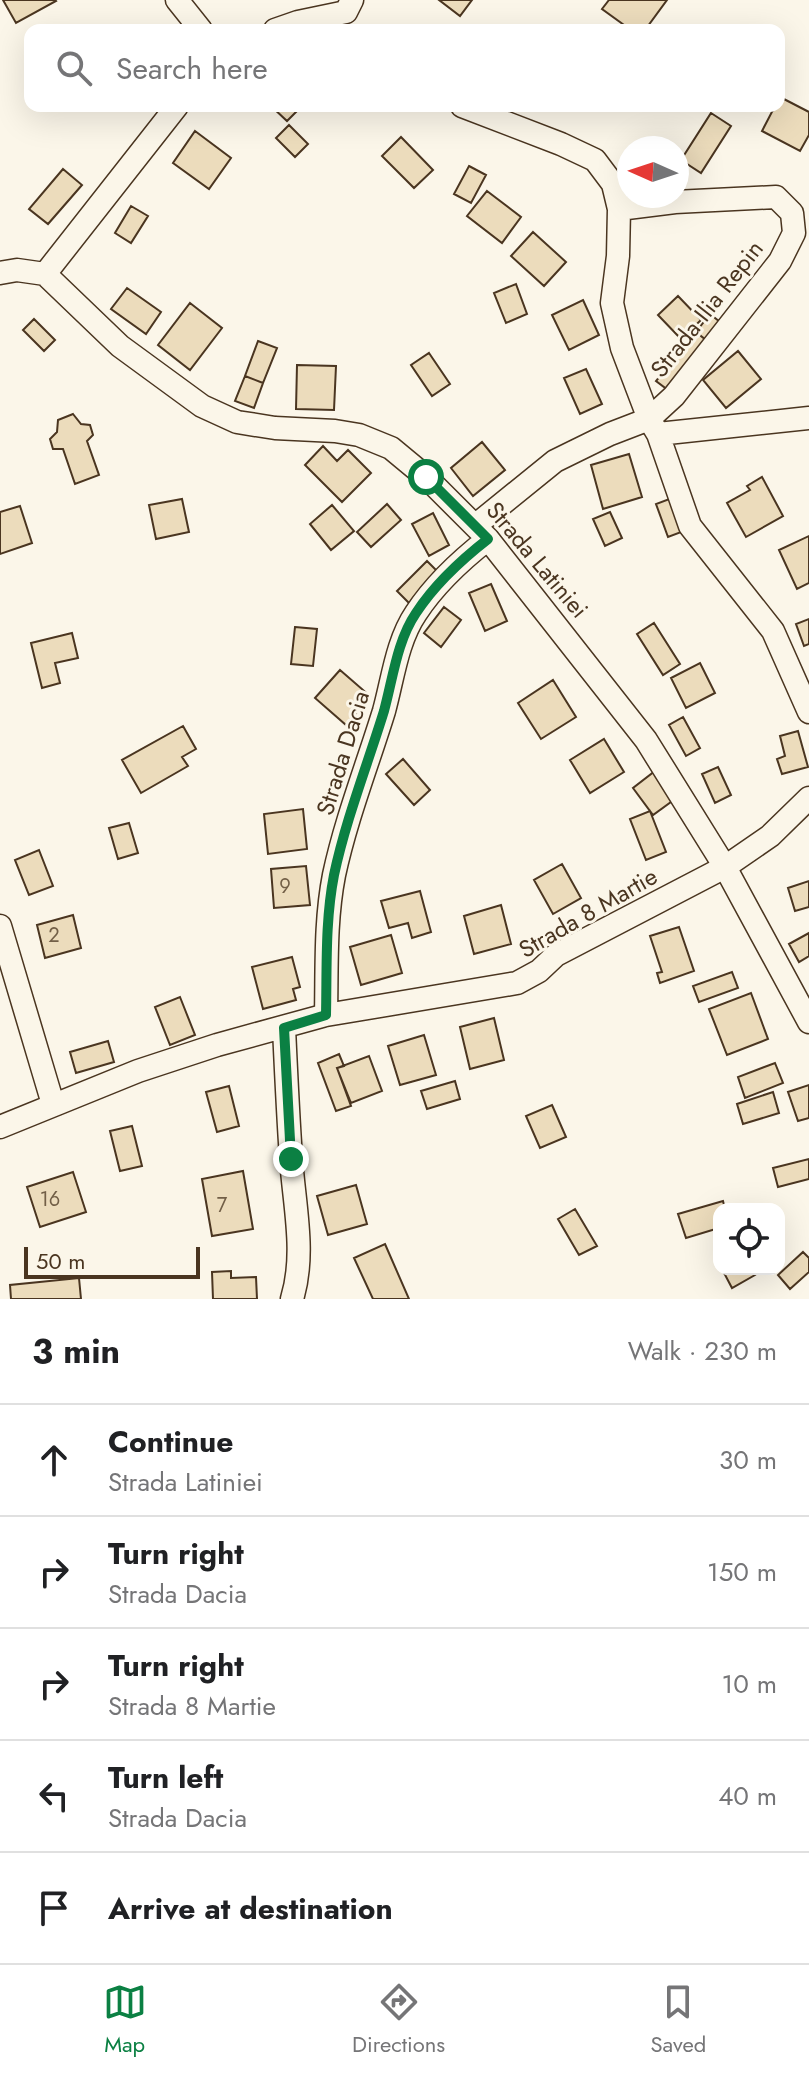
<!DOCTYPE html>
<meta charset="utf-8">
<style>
body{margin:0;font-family:Jost,sans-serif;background:#f2f2f2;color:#202124}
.controls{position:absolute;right:24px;bottom:24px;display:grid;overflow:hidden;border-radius:16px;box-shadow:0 8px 32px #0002}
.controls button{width:72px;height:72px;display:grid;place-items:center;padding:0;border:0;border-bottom:2px solid #e0e0e0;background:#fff;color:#202124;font:40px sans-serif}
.compass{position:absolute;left:617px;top:136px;width:72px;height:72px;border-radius:50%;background:#fff;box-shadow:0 8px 32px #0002;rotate:273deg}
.scale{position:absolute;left:24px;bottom:20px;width:176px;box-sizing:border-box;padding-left:8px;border:4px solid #4a3520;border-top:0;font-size:22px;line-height:28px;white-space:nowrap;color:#4a3520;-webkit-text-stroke:6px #fbf6e9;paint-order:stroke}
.stop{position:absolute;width:24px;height:24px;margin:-18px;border:6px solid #0b8043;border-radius:50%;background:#fff}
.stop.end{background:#0b8043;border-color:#fff;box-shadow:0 2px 8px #0008}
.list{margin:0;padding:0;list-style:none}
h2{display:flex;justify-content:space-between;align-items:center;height:104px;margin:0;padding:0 32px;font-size:34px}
h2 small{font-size:26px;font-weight:400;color:#757577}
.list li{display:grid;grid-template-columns:52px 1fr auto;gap:24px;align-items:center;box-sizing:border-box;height:112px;padding:0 32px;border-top:2px solid #e0e0e0}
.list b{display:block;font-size:30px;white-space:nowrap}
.list p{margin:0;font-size:26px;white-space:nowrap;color:#757577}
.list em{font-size:26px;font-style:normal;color:#757577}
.icon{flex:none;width:44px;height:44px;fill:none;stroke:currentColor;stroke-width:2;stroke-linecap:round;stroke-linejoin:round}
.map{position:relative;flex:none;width:809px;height:1299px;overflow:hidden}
.search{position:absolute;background:#fff;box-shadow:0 8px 32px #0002;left:24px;right:24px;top:24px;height:88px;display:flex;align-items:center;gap:20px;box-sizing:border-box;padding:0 28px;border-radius:16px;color:#757577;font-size:30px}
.sheet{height:664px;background:#fff}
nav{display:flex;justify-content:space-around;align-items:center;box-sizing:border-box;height:112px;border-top:2px solid #e0e0e0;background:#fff;font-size:22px;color:#757577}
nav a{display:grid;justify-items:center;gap:4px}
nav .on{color:#0b8043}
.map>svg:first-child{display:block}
.building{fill:#ecdcbc;stroke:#4a3520;stroke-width:2}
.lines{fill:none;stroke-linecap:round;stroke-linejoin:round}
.minor-casing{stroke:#4a3520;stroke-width:25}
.minor{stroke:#fbf6e9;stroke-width:22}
.route{stroke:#0b8043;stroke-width:10}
.labels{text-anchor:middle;stroke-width:6;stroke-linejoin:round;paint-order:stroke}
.number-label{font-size:20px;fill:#725f47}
.street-label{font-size:24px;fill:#4a3520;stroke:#fbf6e9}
</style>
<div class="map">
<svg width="809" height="1299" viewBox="0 0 809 1299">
<rect width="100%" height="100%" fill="#fbf6e9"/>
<!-- building -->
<path class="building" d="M 3,0 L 55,0 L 56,1 L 16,23 Z
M 439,0 L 472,0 L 460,16 Z
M 609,0 L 667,0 L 645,30 L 631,30 L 602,9 Z
M 780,97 L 809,112 L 809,135 L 800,151 L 762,131 L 775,106 L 779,106 Z
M 271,106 L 302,106 L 287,121 Z
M 711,113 L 731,126 L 701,173 L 681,160 Z
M 289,125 L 308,144 L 295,157 L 276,138 Z
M 195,131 L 231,158 L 209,189 L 173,163 Z
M 401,137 L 433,170 L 414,188 L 382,156 Z
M 469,166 L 486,175 L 471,203 L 454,194 Z
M 63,169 L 82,185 L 48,224 L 29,209 Z
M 487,191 L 521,217 L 502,243 L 467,216 Z
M 131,206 L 148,216 L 131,243 L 115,233 Z
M 533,232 L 566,262 L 544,286 L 511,256 Z
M 516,284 L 527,314 L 506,323 L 494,293 Z
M 127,288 L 161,312 L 146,334 L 111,309 Z
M 678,296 L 701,320 L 681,339 L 658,315 Z
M 583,300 L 599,335 L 569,350 L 552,315 Z
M 190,303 L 222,328 L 190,370 L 158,345 Z
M 710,314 L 725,326 L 711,344 L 696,332 Z
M 34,319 L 55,340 L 44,351 L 23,330 Z
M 696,332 L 711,344 L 672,393 L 656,381 Z
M 258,341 L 277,348 L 263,383 L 245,376 Z
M 738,351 L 761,379 L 726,408 L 703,380 Z
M 429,353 L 450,384 L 432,396 L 411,365 Z
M 297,365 L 336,366 L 334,410 L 296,409 Z
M 586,369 L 602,404 L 580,414 L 564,378 Z
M 245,376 L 263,383 L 254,408 L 235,401 Z
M 73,414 L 81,424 L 90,425 L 93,435 L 87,441 L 99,475 L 75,484 L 63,449 L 53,449 L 50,439 L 57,432 L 58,420 Z
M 482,442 L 505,470 L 473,496 L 451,468 Z
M 323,446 L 337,461 L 348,450 L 371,473 L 342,502 L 305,465 Z
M 629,454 L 642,497 L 603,509 L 591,465 Z
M 762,477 L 783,516 L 746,537 L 727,503 L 750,490 L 747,486 Z
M 672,498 L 684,531 L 668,537 L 656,504 Z
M 182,499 L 189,532 L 156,539 L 149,505 Z
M 387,504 L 401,520 L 371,547 L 357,532 Z
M 332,505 L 354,531 L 331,550 L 310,524 Z
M 20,506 L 32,543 L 0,554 L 0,512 Z
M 610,512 L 622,538 L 605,546 L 593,519 Z
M 433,513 L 449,545 L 429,556 L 412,524 Z
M 809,536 L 809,583 L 797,589 L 779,550 Z
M 427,561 L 441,575 L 411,605 L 397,591 Z
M 491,584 L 507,621 L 485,631 L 469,593 Z
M 444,607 L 461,620 L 441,647 L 424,633 Z
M 809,619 L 809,644 L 804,646 L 796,624 Z
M 654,623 L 680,664 L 663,675 L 637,634 Z
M 295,627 L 317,629 L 313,666 L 291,664 Z
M 72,633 L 78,658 L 55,663 L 60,683 L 42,688 L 31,643 Z
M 700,663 L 715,693 L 686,708 L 671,678 Z
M 340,670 L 370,696 L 346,725 L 315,698 Z
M 553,680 L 576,717 L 541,739 L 518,703 Z
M 683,717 L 700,748 L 686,756 L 669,725 Z
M 183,726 L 196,749 L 182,757 L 188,766 L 141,793 L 122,760 Z
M 798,731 L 808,767 L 782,774 L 777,759 L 785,756 L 780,736 Z
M 604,739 L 624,772 L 590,793 L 570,760 Z
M 403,759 L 430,790 L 414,805 L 386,774 Z
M 718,767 L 731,795 L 715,803 L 702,774 Z
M 655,771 L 675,799 L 653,815 L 633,788 Z
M 303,809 L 307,849 L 268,854 L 264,814 Z
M 650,811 L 666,852 L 646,860 L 630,819 Z
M 129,823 L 138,853 L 118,859 L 109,828 Z
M 39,850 L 53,886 L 29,895 L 15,860 Z
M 562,864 L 581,898 L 553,914 L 534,880 Z
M 306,866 L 310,905 L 274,908 L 271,869 Z
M 809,881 L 809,907 L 795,911 L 788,888 Z
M 420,891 L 431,932 L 412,938 L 408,923 L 389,928 L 381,901 Z
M 501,905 L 511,944 L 474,954 L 464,916 Z
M 73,915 L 81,948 L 45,958 L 37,925 Z
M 679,927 L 694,971 L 660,983 L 657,973 L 662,972 L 650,936 Z
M 809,933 L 809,956 L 799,962 L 789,944 Z
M 391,935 L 402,973 L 361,985 L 350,947 Z
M 292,957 L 300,987 L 293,989 L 296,1000 L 263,1009 L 252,967 Z
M 732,972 L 738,988 L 699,1002 L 693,986 Z
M 751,993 L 768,1039 L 727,1055 L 709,1009 Z
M 180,997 L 195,1035 L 170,1045 L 155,1007 Z
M 494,1018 L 504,1060 L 470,1069 L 460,1027 Z
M 424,1035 L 436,1075 L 400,1085 L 388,1046 Z
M 108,1041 L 114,1062 L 76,1073 L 70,1052 Z
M 339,1054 L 344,1066 L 337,1068 L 351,1106 L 336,1111 L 318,1063 Z
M 369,1056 L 382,1091 L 351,1103 L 337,1068 Z
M 775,1063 L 783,1083 L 745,1098 L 738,1077 Z
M 455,1081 L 460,1099 L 427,1109 L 421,1091 Z
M 809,1085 L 809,1118 L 798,1121 L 788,1092 Z
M 229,1086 L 239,1126 L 217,1132 L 206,1092 Z
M 773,1092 L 779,1113 L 743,1124 L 737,1104 Z
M 552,1105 L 566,1137 L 540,1148 L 526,1116 Z
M 132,1126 L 142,1166 L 120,1171 L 110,1131 Z
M 809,1159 L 809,1179 L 778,1187 L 773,1168 Z
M 243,1171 L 253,1229 L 212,1236 L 202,1179 Z
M 73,1172 L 86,1212 L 40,1227 L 27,1187 Z
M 356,1185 L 367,1224 L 328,1235 L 317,1196 Z
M 723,1201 L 725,1209 L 719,1209 L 719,1228 L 686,1238 L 678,1214 Z
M 575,1209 L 597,1246 L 579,1255 L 558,1219 Z
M 385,1244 L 409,1299 L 373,1299 L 354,1258 Z
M 803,1252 L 809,1258 L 809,1272 L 790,1289 L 778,1275 Z
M 722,1269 L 751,1269 L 755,1275 L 732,1288 Z
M 231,1271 L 231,1278 L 256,1277 L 257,1299 L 213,1299 L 212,1272 Z
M 79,1278 L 81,1299 L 11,1299 L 10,1285 Z"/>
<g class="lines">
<!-- minor casing -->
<g class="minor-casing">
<path id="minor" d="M 177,0 L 201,30
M 275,30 L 298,22 L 346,12 L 352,0
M 462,106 L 561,144 L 595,160 L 613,184 L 619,209 L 618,256 L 612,303 L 622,348 L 649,419 L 658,434 L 690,526 L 773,631 L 809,712
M 0,273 L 17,270 L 45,274 L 120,346 L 202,406 L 237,422 L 275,428 L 335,431 L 359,435 L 391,448 L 426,477 L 488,539 L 646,740 L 725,867 L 809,1022
M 45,274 L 177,106
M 658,434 L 809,418
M 476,525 L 555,461 L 610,434 L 649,419 L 674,396 L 780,261 L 794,233 L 792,213 L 776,197 L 675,202 L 619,209
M 0,926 L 53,1104
M 326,1015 C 327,968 325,921 334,875 C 346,819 367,766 384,711 C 393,678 397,641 416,613 C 435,584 461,560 488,539
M 284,1028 C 286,1071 288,1115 291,1158 C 294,1205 306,1253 292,1299
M 0,1127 L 138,1071 L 217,1045 L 326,1015 L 517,983 L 539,971 L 556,955 L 725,867 L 770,836 L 809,798"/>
</g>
<!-- minor -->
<use href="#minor" class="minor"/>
</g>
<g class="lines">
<!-- route -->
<path class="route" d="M 291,1159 L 284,1028 L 326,1015 C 327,968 325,921 334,875 C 346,819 367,766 384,711 C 393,678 397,641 416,613 C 435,584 461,560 488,539 L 426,477"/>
</g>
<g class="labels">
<!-- number labels -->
<g class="number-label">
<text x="285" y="893">9</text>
<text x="54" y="942">2</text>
<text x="50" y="1206">16</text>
<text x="222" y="1212">7</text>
</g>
<!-- street labels -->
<g class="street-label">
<text transform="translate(707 309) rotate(-52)" y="8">Strada Ilia Repin</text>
<text transform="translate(537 560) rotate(50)" y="8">Strada Latiniei</text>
<text transform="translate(343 753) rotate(-73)" y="8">Strada Dacia</text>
<text transform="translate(588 913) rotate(-30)" y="8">Strada 8 Martie</text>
</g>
</g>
</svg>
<div class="controls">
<button><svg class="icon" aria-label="locate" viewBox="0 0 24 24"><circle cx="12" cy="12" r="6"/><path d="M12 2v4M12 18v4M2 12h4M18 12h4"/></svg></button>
</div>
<svg class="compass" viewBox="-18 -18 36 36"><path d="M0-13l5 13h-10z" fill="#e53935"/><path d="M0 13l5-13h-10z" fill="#757577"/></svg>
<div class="scale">50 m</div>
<div class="stop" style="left:426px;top:477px"></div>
<div class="stop end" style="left:291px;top:1159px"></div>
<div class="search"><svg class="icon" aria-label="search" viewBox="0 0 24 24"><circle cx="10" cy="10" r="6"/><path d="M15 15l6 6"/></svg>Search here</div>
</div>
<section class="sheet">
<h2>3 min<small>Walk · 230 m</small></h2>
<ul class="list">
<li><svg class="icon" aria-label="ahead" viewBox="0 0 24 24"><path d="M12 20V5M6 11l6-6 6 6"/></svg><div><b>Continue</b><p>Strada Latiniei</p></div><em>30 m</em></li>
<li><svg class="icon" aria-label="right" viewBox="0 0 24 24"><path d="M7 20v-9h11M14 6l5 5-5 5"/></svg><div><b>Turn right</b><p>Strada Dacia</p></div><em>150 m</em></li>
<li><svg class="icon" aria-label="right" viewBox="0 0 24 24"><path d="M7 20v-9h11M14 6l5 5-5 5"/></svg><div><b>Turn right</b><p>Strada 8 Martie</p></div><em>10 m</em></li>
<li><svg class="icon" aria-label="left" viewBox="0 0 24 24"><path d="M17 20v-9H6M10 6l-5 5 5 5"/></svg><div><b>Turn left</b><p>Strada Dacia</p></div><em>40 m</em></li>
<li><svg class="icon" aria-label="arrive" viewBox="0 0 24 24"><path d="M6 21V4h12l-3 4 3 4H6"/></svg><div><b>Arrive at destination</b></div></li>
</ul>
</section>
<nav>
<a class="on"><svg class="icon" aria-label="map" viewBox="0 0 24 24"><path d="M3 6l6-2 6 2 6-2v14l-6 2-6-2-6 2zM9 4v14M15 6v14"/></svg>Map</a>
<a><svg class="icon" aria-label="directions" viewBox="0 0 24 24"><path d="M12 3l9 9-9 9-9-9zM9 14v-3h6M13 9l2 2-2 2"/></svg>Directions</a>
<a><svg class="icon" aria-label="saved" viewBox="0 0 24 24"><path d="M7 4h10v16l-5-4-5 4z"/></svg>Saved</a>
</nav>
